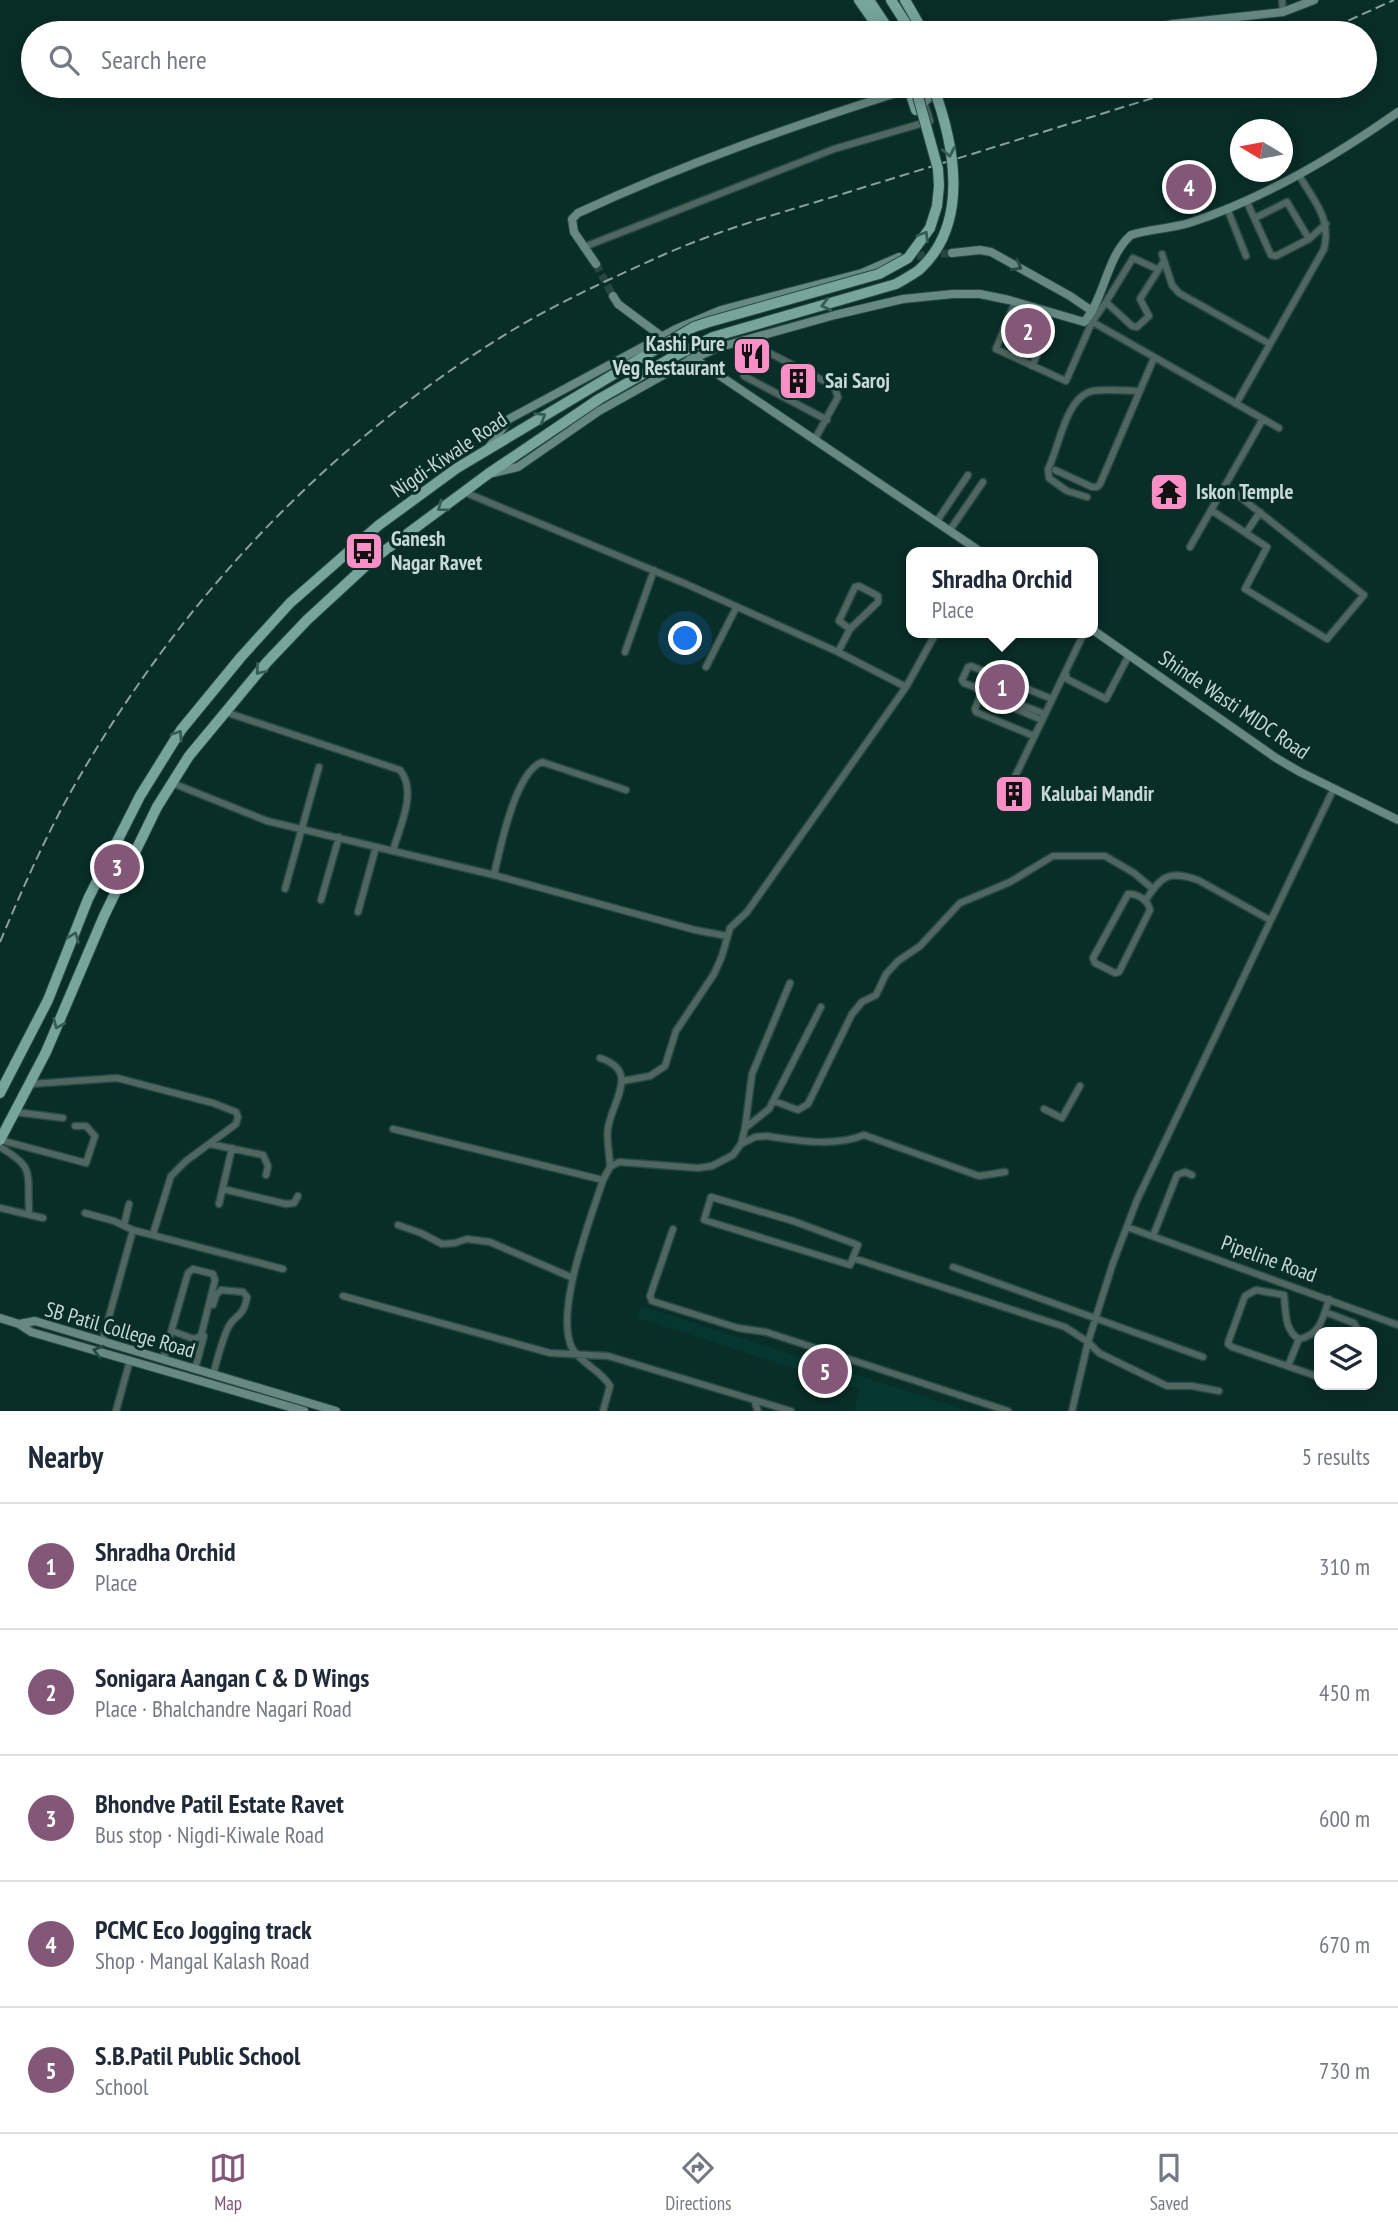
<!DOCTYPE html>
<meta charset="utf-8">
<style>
body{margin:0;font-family:"PT Sans Narrow",sans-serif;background:#f2f2f3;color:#1f2937}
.controls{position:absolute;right:21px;bottom:21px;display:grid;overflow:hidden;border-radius:14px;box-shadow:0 4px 18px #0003}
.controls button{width:63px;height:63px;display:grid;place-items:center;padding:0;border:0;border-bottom:2px solid #e0e1e3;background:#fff;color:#1f2937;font:35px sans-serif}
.compass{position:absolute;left:1230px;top:119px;width:63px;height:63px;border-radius:50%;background:#fff;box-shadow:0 4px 18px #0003;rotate:280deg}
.you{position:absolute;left:686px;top:639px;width:24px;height:24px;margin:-18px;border:5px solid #fff;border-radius:50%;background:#1a73e8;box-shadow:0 0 0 10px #1a73e833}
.badge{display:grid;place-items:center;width:46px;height:46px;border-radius:50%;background:#825777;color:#fff;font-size:23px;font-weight:700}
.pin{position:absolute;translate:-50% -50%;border:4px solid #fff;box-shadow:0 2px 7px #0006}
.popup{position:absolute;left:906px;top:547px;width:192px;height:91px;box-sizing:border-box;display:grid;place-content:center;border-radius:14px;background:#fff;filter:drop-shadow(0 2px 5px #0005);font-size:23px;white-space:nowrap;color:#747a83}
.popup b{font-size:26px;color:#1f2937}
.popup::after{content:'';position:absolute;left:50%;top:100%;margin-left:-14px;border:14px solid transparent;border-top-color:#fff}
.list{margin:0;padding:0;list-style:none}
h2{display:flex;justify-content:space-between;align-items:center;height:91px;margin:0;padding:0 28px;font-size:30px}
h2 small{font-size:23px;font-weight:400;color:#747a83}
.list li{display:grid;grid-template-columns:46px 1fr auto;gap:21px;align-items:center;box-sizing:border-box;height:126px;padding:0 28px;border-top:2px solid #e0e1e3}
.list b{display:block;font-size:26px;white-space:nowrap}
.list p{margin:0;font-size:23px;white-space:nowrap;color:#747a83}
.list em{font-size:23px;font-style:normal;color:#747a83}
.icon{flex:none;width:38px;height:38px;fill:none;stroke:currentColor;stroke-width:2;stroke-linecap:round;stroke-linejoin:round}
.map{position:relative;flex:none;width:1398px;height:1411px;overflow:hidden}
.search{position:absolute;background:#fff;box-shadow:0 4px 18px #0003;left:21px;right:21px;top:21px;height:77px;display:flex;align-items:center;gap:18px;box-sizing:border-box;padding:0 24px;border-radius:38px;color:#747a83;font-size:26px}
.sheet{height:721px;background:#fff}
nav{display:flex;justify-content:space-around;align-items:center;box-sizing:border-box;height:98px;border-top:2px solid #e0e1e3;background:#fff;font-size:19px;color:#747a83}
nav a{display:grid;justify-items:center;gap:4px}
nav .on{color:#825777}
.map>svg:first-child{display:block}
.built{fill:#053730}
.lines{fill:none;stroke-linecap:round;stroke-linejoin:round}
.secondary-tunnel{stroke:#254741;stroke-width:8;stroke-dasharray:8 4;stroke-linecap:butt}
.street-casing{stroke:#274943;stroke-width:9}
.secondary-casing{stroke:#274943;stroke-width:10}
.primary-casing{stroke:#274943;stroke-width:12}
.street{stroke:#506661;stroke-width:6}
.secondary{stroke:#668a82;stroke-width:8}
.primary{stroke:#77a59b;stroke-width:10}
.rail{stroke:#8aa29e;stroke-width:2;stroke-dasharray:10 5;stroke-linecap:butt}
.primary-bridge-casing{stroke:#274943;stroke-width:12;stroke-linecap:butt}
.primary-bridge{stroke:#77a59b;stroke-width:10}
.oneway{stroke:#355d55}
.oneway2{stroke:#254942}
.labels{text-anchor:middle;stroke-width:6;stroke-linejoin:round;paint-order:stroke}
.poi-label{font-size:21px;font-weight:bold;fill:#c6d9d5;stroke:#092d27;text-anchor:start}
.street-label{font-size:21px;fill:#c6d9d5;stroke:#092d27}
</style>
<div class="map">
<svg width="1398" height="1411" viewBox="0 0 1398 1411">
<rect width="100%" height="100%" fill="#092d27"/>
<!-- built -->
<path class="built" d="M 641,1306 L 969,1411 L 854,1411 L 859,1389 L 638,1318 Z"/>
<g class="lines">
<!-- secondary-tunnel -->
<path class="secondary-tunnel" d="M 905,257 L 952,253
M 596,264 L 613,296"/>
<!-- street casing -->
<g class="street-casing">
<path id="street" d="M 1282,0 L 1283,12
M 1246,200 L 1271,255 L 1276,256 L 1309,239
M 1227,208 L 1246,256
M 1255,218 L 1287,202 L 1309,239 L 1326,224
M 584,247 L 834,149 L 930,121 L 925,105
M 1162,254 L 1172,285 L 1179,293 L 1270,344
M 1015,302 L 996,349 L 1066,381 L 1092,322 L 1106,302 L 1132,326 L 1137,327 L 1149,316 L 1140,299 L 1164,261
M 1106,302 L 1133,258 L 1157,269
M 1089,320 L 1279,428
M 744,340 L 834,386 L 838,397 L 815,439
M 1032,366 L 1049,328
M 744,376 L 827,420
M 1236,404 L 1324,249 C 1332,218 1313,200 1299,175
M 1055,470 L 1092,487 L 1097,487 L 1100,484 L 1154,358
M 464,492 L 686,584 L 838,652 L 906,687
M 1087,497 L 1067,491 L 1049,478 L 1048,469 C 1059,448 1065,401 1089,392 C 1100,388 1127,391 1139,391
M 1211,510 L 1267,547 L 1245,589 L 1327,639 L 1364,595 L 1225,485
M 937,521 L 968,475
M 950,530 L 983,482
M 1246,533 L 1260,512
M 1190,547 L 1263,419
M 625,652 L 654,570
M 838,652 L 850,629 L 878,602 L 878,596 L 859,586 L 855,587 L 839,621 L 850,629
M 706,667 L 736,608
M 1066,674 L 1067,679 L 1106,699 L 1129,655
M 225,712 L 400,770 C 418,792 399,828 393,851
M 1045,714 L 964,683 L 962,680 L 968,667 L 971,666 L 1052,699
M 1034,736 L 976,712 L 975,709 L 980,696 L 983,695 L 1042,720
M 172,783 L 267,821 L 494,875 L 695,930 L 727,936
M 1012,783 L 1084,633
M 494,875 C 500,849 515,772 542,762 L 626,790
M 285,889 L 319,767
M 1128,894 C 1137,893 1148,900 1150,910 L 1119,972 L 1115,973 L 1095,963 L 1093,958 Z
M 321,900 L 339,837
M 1145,901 C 1162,876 1167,870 1198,880 L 1270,920
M 358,912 L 376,847
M 600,1058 C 640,1071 613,1099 608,1128 C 606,1141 610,1155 610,1167
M 622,1081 L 650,1076 L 665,1066 L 676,1031 L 714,974 L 722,956 L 730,928 L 747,912 L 906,687 L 936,633
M 30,1084 L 117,1078 L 213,1103 L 236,1112 L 238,1117 L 236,1124 L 186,1161 L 171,1176 L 153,1234
M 774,1101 L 798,1110 L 808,1104 L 852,1014 L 862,1002 L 876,995 L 886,974 L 898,961 L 920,946 L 960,903 L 1010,882 L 1053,856 L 1105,856 L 1134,873 L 1153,889
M 1044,1109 L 1062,1118 L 1080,1086
M 15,1112 L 63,1118
M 745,1128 L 769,1109 L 821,1007
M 393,1129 L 603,1180
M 0,1140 L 86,1163 L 95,1136 L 86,1126 L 75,1126
M 210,1144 L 263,1155 L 268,1166 L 266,1175
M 741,1144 L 755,1137 L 767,1136 C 797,1141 835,1147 864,1135 L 979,1176 L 1005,1172
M 0,1147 C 35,1168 27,1171 29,1210
M 223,1189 L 286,1204 L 294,1203 L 298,1196
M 711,1197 L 793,1221 L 858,1245 L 850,1265 L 704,1220 Z
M 219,1204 L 232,1148
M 0,1208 L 43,1218
M 85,1213 L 114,1221 L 133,1230
M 124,1225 L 129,1204
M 398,1225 L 421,1233 L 442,1244 L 455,1243 L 467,1239 L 490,1242 L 573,1278
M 1127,1227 L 1398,1325
M 673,1229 L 650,1296 L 652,1301 L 738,1328 L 766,1332 L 1008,1411
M 1153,1236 L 1177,1175 L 1185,1172 L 1192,1175
M 853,1258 L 1065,1327 L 1088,1342 L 1099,1353 L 1167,1386 L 1192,1386 L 1219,1391
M 953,1267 L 1203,1357
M 343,1296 L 550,1353 L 608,1356 L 791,1411
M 1325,1312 L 1354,1323 L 1359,1332
M 102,1342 L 133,1230 L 283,1269
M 163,1360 L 188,1273 L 193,1269 L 213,1274 L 215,1280 L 201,1336 L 194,1339 L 172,1331
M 1288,1366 L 1299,1339
M 195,1369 L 204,1336
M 213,1375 C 217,1360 221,1344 227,1330 C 234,1313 243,1320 247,1297 L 243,1292 L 221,1290 L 216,1295 L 213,1305
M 1319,1377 L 1232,1347 L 1228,1344 L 1229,1340 L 1245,1296 L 1256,1290 L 1284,1295 C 1286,1311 1284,1330 1299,1339 C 1320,1335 1323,1318 1329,1299
M 754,1400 L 758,1411
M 116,1411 L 130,1360
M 603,1411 L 610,1386 C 601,1370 581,1364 572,1348 C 554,1311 591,1218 603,1180 L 610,1167 L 619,1162 L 698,1168 L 712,1166 L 733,1155 L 741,1144 L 745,1128 L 752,1074 L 790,983
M 1072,1411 L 1088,1342 L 1113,1263 L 1137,1200 L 1334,788"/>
</g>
<!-- secondary casing -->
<g class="secondary-casing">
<path id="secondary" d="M 1127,33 L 1173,24 L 1283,12 L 1314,0
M 918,108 L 942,86
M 952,253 L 980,250 L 991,252 L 1070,296 L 1092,311
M 596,264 L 574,232 L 572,219 L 578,213 C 686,163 795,125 909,89
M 613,296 L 618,304 L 661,336 L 981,552
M 487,450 L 509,419 L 676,329 L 721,310 L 862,273 L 899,257
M 493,473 L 518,467 L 599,411 L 694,358 L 720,347 L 835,315 L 903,299 L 953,294 L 980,294 L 1009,300 L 1084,322 C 1105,298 1106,257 1131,235 C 1148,229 1169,229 1189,223 C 1264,199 1334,157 1398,112
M 1093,630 L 1276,758 L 1300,772 L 1398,820
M 0,1318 L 19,1324 L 31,1332 L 304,1411
M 19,1324 L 35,1321 L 336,1411"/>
</g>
<!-- primary casing -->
<g class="primary-casing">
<path id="primary" d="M 859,0 L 882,33
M 869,0 L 891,33
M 891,0 L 912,33
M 905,0 L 924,33
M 908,86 L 916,110
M 0,1093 L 48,1000 L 88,899 L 140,796 L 181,730 L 241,657 L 290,603 L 379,525 L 457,468 L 663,345
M 0,1140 L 46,1052 L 104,916 L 157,807 L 189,756 L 267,662 L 307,620 L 372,560 L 488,474 L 599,399 L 671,358"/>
</g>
<!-- street -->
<use href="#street" class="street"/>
<!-- secondary -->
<use href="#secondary" class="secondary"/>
<!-- primary -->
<use href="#primary" class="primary"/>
<!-- rail -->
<path class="rail" d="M 1321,33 L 1394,0
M 0,942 C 22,890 45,837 73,788 C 181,599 325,445 511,331 C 559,302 612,278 663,255 C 728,226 799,208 868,186 C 976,153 1084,119 1192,86"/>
<!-- primary-bridge casing -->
<g class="primary-bridge-casing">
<path id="primary-bridge" d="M 663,345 L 694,327 L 709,322 L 879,274 L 908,258 L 930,228 L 937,206 L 939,186 L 938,169 L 915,86
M 671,358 L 713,337 L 896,284 C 903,280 912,275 919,270 C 971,223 954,143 933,86"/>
</g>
<!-- primary-bridge -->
<use href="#primary-bridge" class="primary-bridge"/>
</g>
<!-- one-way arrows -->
<defs><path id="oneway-chevron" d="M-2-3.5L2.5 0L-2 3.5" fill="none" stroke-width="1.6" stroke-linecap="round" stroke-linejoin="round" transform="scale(1.75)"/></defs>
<g class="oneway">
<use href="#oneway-chevron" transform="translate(949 152) rotate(79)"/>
<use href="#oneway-chevron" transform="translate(924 236) rotate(-58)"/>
<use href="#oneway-chevron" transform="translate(826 305) rotate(166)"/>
<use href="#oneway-chevron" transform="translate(541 417) rotate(-32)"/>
<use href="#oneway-chevron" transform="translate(442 507) rotate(144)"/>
<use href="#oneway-chevron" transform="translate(260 670) rotate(130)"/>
<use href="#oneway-chevron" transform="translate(178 735) rotate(-56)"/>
<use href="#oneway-chevron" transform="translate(74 937) rotate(-69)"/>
<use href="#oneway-chevron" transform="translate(58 1024) rotate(113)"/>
</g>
<g class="oneway2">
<use href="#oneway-chevron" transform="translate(1017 266) rotate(30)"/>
<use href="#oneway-chevron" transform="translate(98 1351) rotate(-164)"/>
</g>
<!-- icons -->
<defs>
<g id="restaurant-square" transform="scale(2.0125)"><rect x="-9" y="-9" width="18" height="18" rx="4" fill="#fa8fc6" stroke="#092d27"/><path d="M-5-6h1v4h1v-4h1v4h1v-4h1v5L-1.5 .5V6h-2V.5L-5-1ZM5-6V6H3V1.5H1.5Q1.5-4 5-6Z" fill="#111"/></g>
<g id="building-square" transform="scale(2.0125)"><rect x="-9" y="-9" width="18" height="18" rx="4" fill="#fa8fc6" stroke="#092d27"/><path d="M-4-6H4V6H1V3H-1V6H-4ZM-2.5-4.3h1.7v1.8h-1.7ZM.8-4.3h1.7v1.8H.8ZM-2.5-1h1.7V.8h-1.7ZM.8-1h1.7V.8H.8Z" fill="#111"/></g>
<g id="temple-square" transform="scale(2.0125)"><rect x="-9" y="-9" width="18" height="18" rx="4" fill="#fa8fc6" stroke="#092d27"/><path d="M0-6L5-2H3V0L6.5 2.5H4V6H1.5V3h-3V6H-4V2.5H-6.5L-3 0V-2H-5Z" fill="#111"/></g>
<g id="bus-square" transform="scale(2.0125)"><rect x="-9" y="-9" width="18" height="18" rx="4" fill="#fa8fc6" stroke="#092d27"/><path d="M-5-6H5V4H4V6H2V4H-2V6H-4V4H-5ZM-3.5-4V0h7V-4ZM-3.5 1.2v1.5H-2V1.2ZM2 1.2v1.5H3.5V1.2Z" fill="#111"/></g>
</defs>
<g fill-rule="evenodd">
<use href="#restaurant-square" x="752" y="356"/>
<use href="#building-square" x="798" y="381"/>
<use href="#temple-square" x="1169" y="492"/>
<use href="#bus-square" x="364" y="551"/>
<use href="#building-square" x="1014" y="794"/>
</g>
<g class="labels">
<!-- poi labels -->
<g class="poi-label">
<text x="725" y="351" text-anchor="end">Kashi Pure<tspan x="725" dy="24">Veg Restaurant</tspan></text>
<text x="825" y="388">Sai Saroj</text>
<text x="1196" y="499">Iskon Temple</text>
<text x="391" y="546">Ganesh<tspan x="391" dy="24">Nagar Ravet</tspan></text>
<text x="1041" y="801">Kalubai Mandir</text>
</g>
<!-- street labels -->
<g class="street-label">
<text transform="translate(449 455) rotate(-34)" y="7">Nigdi-Kiwale Road</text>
<text transform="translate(1234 705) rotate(34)" y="7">Shinde Wasti MIDC Road</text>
<text transform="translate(1269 1259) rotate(20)" y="7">Pipeline Road</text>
<text transform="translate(120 1330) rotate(16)" y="7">SB Patil College Road</text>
</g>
</g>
</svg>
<div class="controls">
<button><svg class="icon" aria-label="layers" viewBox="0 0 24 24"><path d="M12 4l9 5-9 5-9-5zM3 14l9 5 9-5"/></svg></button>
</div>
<svg class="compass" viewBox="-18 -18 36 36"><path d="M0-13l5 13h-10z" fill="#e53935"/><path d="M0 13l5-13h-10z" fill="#747a83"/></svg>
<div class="you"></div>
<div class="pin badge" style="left:1002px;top:687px">1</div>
<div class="popup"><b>Shradha Orchid</b>Place</div>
<div class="pin badge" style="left:1028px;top:331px">2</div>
<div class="pin badge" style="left:117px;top:867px">3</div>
<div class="pin badge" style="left:1189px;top:187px">4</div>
<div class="pin badge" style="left:825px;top:1371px">5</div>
<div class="search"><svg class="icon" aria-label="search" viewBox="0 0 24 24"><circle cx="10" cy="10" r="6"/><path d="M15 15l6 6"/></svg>Search here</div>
</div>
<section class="sheet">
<h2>Nearby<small>5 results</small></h2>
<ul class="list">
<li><span class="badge">1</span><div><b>Shradha Orchid</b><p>Place</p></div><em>310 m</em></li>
<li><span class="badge">2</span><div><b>Sonigara Aangan C &amp; D Wings</b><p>Place · Bhalchandre Nagari Road</p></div><em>450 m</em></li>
<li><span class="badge">3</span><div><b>Bhondve Patil Estate Ravet</b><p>Bus stop · Nigdi-Kiwale Road</p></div><em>600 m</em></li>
<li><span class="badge">4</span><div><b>PCMC Eco Jogging track</b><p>Shop · Mangal Kalash Road</p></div><em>670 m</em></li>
<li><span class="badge">5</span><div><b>S.B.Patil Public School</b><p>School</p></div><em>730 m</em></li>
</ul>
</section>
<nav>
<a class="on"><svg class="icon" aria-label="map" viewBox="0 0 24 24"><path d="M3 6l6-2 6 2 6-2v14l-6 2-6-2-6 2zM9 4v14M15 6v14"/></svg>Map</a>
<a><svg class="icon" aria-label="directions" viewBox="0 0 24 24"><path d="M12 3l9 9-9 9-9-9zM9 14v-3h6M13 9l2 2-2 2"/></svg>Directions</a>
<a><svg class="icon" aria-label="saved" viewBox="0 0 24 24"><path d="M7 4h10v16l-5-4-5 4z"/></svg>Saved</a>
</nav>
